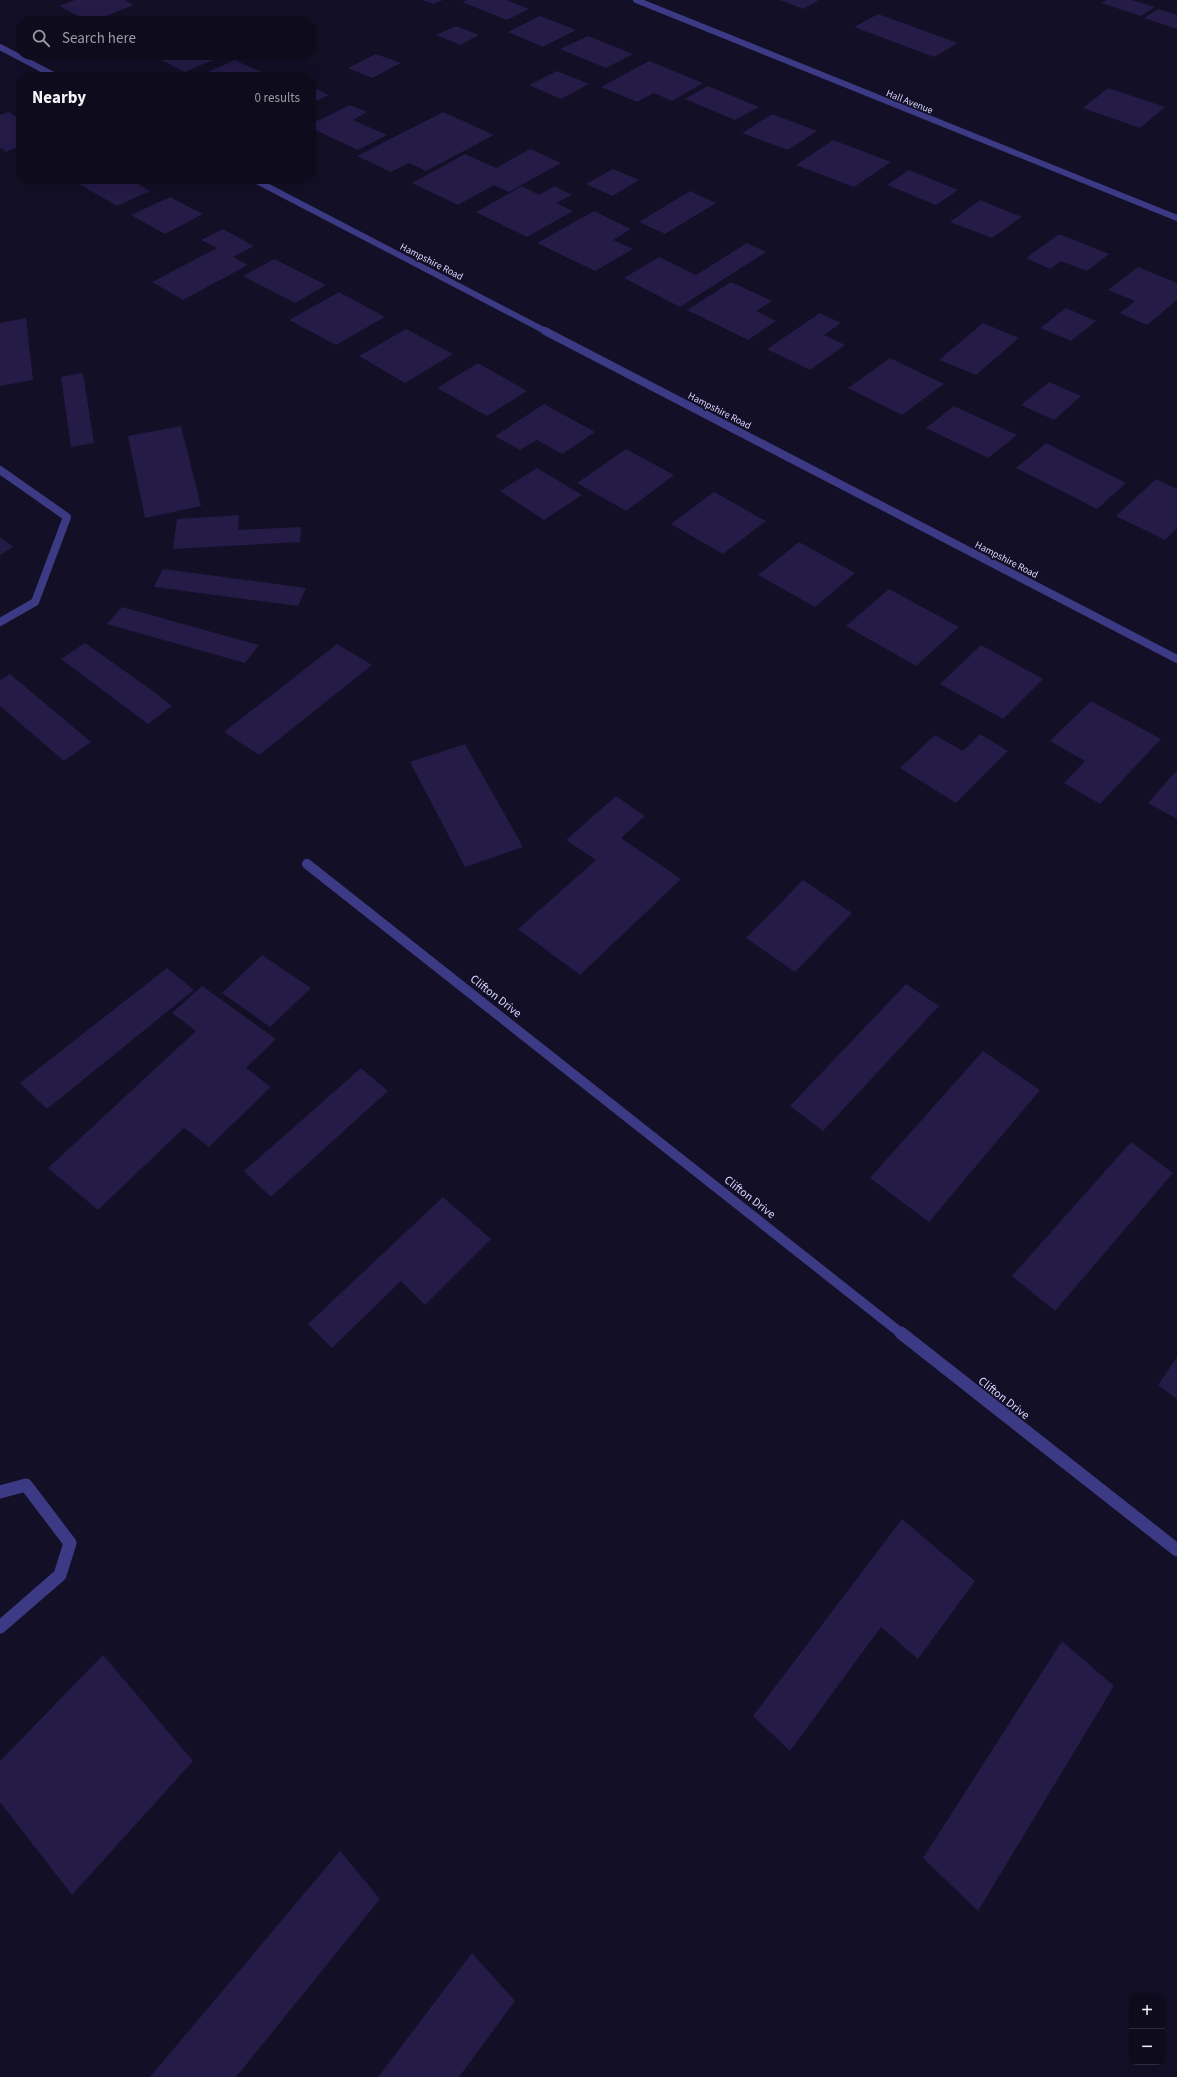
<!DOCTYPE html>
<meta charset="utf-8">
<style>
body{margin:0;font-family:"Source Sans 3",sans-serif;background:#171425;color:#f1f3f6}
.controls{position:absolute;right:12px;bottom:12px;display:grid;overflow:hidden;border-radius:8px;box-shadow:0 4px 16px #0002}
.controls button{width:36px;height:36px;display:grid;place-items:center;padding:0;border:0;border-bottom:1px solid #2e2b3b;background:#0e0b1c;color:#f1f3f6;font:20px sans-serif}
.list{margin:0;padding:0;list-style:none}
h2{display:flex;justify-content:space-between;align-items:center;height:52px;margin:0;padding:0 16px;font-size:17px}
h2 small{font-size:13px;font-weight:400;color:#9b9ba3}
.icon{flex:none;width:22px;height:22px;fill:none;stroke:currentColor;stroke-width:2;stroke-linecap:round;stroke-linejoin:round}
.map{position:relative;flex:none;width:1177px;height:2077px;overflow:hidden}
.search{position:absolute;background:#0e0b1c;box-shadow:0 4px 16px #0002;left:16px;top:16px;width:300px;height:44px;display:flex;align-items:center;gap:10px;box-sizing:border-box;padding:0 14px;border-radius:16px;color:#9b9ba3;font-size:15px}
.panel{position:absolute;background:#0e0b1c;box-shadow:0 4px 16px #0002;left:16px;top:72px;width:300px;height:112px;border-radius:16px}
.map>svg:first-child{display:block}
.building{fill:#241b47}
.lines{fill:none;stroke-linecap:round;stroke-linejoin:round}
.minor-far3{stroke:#3d3a85;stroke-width:6}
.minor-far2{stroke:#3d3a85;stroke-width:8}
.minor-far1{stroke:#3d3a85;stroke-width:10}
.minor{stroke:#3d3a85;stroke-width:13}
.labels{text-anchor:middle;stroke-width:3.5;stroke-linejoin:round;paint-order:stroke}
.far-street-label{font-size:10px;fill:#d9d4ff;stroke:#130f26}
.street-label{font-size:12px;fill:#d9d4ff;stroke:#130f26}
</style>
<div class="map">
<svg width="1177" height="2077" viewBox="0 0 1177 2077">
<rect width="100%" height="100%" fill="#130f26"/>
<!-- building -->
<path class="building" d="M 75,0 L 124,0 L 134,5 L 93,21 L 88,21 L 59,6 Z
M 422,0 L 443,0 L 433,4 Z
M 467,0 L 506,0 L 529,9 L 507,20 L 462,2 Z
M 780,0 L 819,0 L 803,9 Z
M 1107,0 L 1132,0 L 1155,7 L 1141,16 L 1101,3 Z
M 1158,9 L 1177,15 L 1177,29 L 1144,18 Z
M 878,14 L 958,43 L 934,57 L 854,27 Z
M 540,16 L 576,30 L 543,47 L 508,32 Z
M 456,26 L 479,35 L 460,45 L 436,35 Z
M 588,36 L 633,54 L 606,68 L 560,49 Z
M 376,54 L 401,63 L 372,78 L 348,68 Z
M 151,55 L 225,55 L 185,72 Z
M 235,60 L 270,76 L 199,76 Z
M 649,61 L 703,83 L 672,101 L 654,93 L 637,102 L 601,87 Z
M 557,71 L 589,84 L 561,99 L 529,85 Z
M 311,86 L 329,95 L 311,103 Z
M 708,86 L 759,107 L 735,120 L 685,99 Z
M 1108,88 L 1165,107 L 1140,128 L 1083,108 Z
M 350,105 L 367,112 L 353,120 L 387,135 L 358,150 L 311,128 L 311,124 Z
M 8,112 L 21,119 L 21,146 L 6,152 L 0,148 L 0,115 Z
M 443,112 L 494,135 L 426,171 L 409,163 L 391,172 L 357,156 Z
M 772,114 L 817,131 L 788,150 L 742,133 Z
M 833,140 L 891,162 L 854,187 L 796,165 Z
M 530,149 L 561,163 L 509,192 L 494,185 L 458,205 L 412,183 L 465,154 L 496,168 Z
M 613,169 L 639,180 L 612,196 L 586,184 Z
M 909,170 L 958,190 L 936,205 L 887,185 Z
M 79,179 L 129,179 L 150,191 L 117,206 L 74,181 Z
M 522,186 L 539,195 L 554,186 L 572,195 L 556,203 L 573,211 L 527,237 L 476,212 Z
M 690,191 L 716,203 L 665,234 L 639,222 Z
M 170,197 L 203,214 L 165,234 L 131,215 Z
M 980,200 L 1022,217 L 992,238 L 950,222 Z
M 594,211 L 631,229 L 613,240 L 633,249 L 595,271 L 537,243 Z
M 223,229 L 254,246 L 233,257 L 248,265 L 183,300 L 152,282 L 217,248 L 201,240 Z
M 1059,234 L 1109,254 L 1087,271 L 1061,261 L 1050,269 L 1026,258 Z
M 747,243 L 766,252 L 680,307 L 624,278 L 659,257 L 696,275 Z
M 274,259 L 326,285 L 295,303 L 243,276 Z
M 1138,267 L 1177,283 L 1177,300 L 1147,325 L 1120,313 L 1135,301 L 1108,290 Z
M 731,282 L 772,301 L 756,311 L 776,321 L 748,340 L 687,310 Z
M 339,292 L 385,317 L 336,345 L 289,320 Z
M 1066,308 L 1096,321 L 1071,341 L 1040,328 Z
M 820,313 L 841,323 L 824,335 L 845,345 L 810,370 L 767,349 Z
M 26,318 L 33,380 L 0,386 L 0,323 Z
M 983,323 L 1019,338 L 976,375 L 939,360 Z
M 406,329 L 453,354 L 405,383 L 359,356 Z
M 890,358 L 944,384 L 902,415 L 848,388 Z
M 478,363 L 527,391 L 487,416 L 437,388 Z
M 83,373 L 94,443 L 71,447 L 61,377 Z
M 1049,382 L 1081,396 L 1054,420 L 1021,405 Z
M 544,404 L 595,432 L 562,454 L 537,440 L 520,450 L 495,436 Z
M 954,406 L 1017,435 L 988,458 L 926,428 Z
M 181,426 L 201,506 L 145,518 L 128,436 Z
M 1046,443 L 1126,483 L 1097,509 L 1016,468 Z
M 626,449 L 674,475 L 626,511 L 577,483 Z
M 537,468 L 582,495 L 544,520 L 500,491 Z
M 1156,479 L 1177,489 L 1177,528 L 1165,540 L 1116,516 Z
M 714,492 L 766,521 L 723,554 L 671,524 Z
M 239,515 L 238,530 L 301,527 L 300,542 L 173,549 L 177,519 Z
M 0,537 L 13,547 L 0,555 Z
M 799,542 L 855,573 L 815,607 L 758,575 Z
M 163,569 L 306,588 L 298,606 L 154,587 Z
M 889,589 L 959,627 L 916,666 L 846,626 Z
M 122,607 L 259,645 L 245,663 L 107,624 Z
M 85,643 L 153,691 L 172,706 L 148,724 L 61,659 Z
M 337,644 L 372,665 L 259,755 L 224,732 Z
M 981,645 L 1043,679 L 1003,719 L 940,684 Z
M 10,674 L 91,742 L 64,761 L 0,706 L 0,680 Z
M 1091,701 L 1161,739 L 1100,804 L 1064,783 L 1085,761 L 1050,741 Z
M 980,734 L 1008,751 L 956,803 L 900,768 L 935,735 L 963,751 Z
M 465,744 L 523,847 L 465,867 L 410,762 Z
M 1177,770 L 1177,819 L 1148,803 Z
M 616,796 L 645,816 L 621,838 L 681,879 L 580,975 L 518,929 L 596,860 L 566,840 Z
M 803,880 L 852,913 L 795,972 L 746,938 Z
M 262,955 L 311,988 L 270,1027 L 222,993 Z
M 167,968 L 194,990 L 47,1109 L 20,1083 Z
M 906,984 L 939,1006 L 823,1131 L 790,1106 Z
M 202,986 L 276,1039 L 246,1068 L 271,1087 L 209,1147 L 184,1128 L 98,1210 L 48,1168 L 196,1031 L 172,1013 Z
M 983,1051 L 1040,1090 L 929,1222 L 870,1178 Z
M 361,1068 L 388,1091 L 271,1197 L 244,1171 Z
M 1131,1142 L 1173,1173 L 1055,1311 L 1012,1276 Z
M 443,1197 L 491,1239 L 425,1305 L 401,1281 L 332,1348 L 308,1324 Z
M 1177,1357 L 1177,1399 L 1158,1385 Z
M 902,1519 L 975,1581 L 918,1659 L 881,1627 L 790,1751 L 753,1716 Z
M 1062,1641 L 1114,1686 L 978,1911 L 923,1858 Z
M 103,1655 L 193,1761 L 72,1895 L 0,1802 L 0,1761 Z
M 340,1851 L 380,1899 L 236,2077 L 150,2077 Z
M 472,1953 L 515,2001 L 459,2077 L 378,2077 Z"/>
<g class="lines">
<!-- minor-far3 -->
<path class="minor-far3" d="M 636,0 L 1177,218
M 0,47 L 57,77
M 253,179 L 547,332"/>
<!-- minor-far2 -->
<path class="minor-far2" d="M 545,331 L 1177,659
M 0,470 L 67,517 L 35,602 L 0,622"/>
<!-- minor-far1 -->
<path class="minor-far1" d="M 307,864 L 902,1334"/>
<!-- minor -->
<path class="minor" d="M 901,1333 L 1177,1550
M 0,1492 L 26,1485 L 70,1543 L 60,1575 L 0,1627"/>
</g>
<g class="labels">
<!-- far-street labels -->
<g class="far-street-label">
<text transform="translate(910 101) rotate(22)" y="4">Hall Avenue</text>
<text transform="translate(432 261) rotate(27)" y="4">Hampshire Road</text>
<text transform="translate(720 410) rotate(27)" y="4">Hampshire Road</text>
<text transform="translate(1007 559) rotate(27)" y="4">Hampshire Road</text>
</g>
<!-- street labels -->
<g class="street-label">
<text transform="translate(496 996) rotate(38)" y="4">Clifton Drive</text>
<text transform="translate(750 1197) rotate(38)" y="4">Clifton Drive</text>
<text transform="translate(1004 1398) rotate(38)" y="4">Clifton Drive</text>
</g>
</g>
</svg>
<div class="controls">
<button>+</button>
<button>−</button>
</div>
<div class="search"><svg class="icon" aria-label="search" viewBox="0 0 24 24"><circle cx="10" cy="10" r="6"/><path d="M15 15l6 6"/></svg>Search here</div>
<section class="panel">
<h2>Nearby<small>0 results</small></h2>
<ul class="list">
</ul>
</section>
</div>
